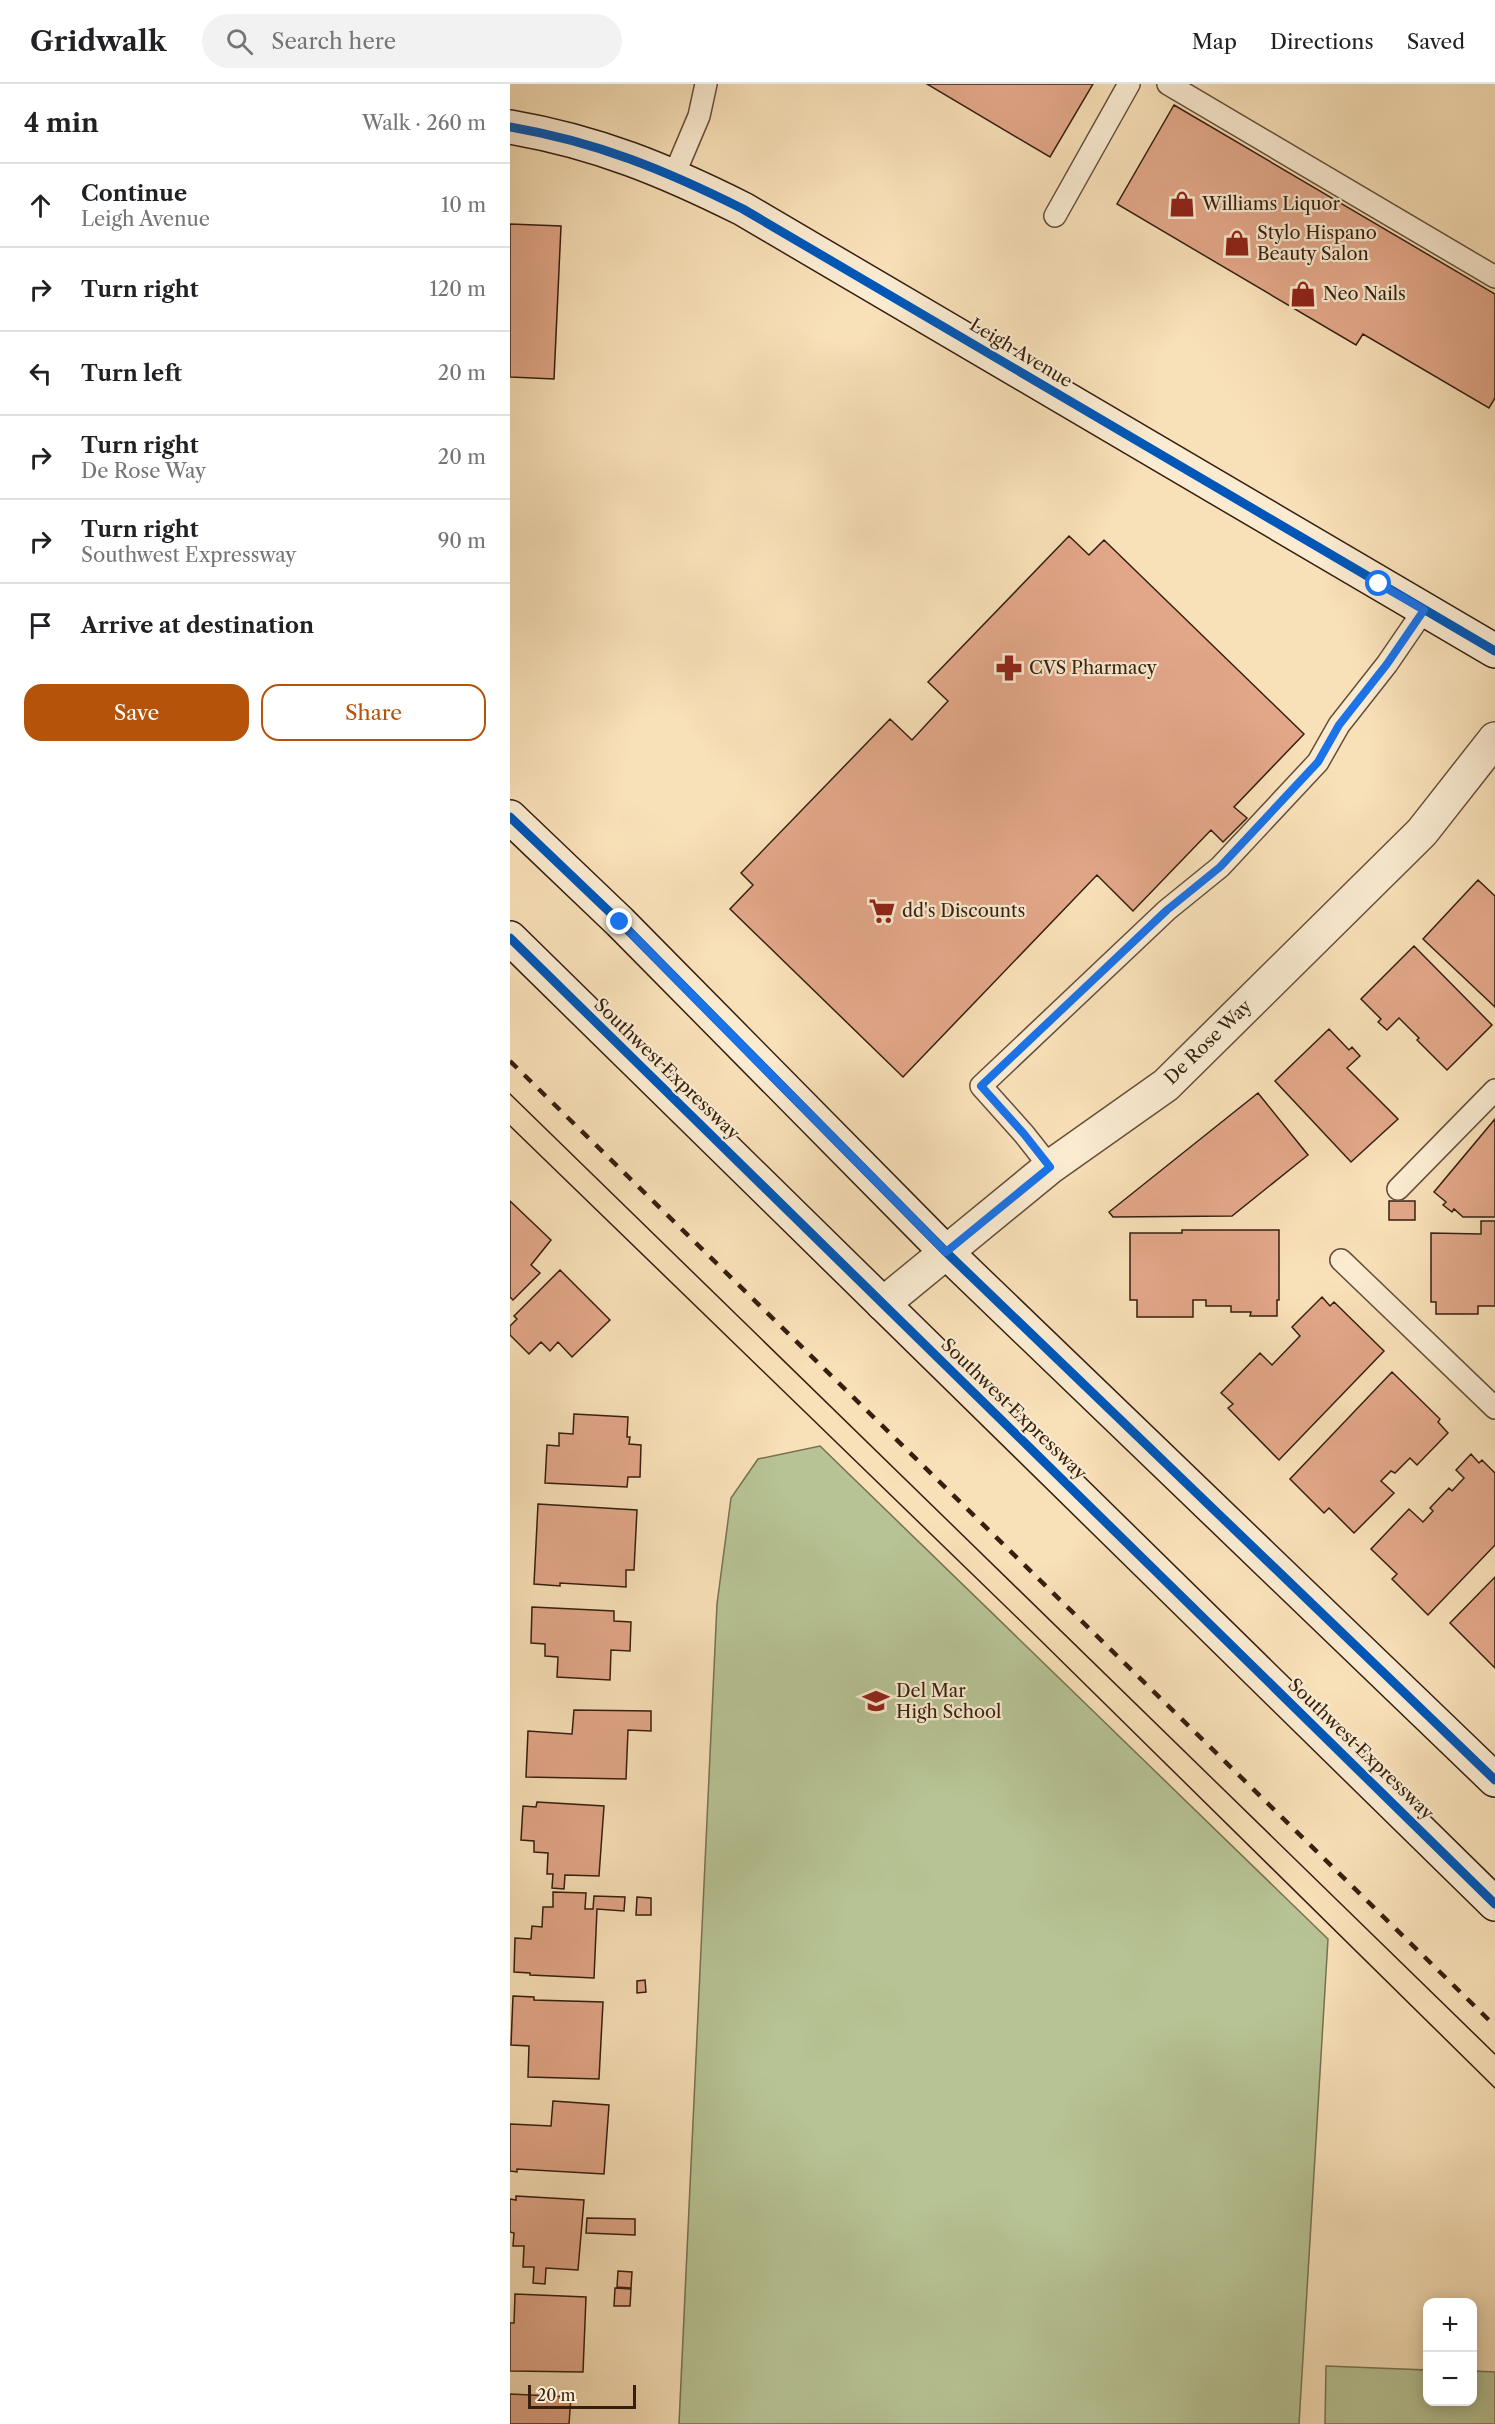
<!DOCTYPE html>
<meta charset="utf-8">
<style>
body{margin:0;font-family:"Libre Caslon Text",serif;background:#f2f2f2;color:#202124}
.controls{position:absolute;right:18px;bottom:18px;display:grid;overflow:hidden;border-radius:12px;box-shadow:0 3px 15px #0003}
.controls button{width:54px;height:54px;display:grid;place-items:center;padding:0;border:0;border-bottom:2px solid #e0e0e0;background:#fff;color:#202124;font:30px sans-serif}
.scale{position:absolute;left:18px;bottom:15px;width:108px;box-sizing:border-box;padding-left:6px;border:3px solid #361f0f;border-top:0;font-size:16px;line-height:21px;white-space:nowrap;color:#361f0f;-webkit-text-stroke:4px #faebd1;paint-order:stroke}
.stop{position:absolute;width:18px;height:18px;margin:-14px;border:4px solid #1a73e8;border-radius:50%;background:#fff}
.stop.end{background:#1a73e8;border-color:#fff;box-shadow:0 2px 6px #0008}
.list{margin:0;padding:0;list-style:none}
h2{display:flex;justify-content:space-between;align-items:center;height:78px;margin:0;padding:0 24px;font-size:26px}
h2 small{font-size:20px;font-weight:400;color:#757577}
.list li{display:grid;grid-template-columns:39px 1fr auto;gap:18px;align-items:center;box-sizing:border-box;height:84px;padding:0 24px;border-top:2px solid #e0e0e0}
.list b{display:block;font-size:22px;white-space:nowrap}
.list p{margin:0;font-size:20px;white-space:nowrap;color:#757577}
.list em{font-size:20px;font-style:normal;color:#757577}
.actions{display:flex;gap:12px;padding:18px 24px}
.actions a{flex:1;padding:14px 0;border:2px solid #b45309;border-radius:18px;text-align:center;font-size:21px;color:#b45309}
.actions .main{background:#b45309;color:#fff}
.icon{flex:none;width:33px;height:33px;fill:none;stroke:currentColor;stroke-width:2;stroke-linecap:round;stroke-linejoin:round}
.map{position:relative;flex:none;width:985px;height:2340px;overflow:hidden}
header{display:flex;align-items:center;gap:36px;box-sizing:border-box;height:84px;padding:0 30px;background:#fff;border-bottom:2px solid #e0e0e0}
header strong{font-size:28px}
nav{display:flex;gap:33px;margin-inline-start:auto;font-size:21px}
.search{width:420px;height:54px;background:#f2f2f2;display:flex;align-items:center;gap:15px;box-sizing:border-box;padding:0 21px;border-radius:33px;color:#757577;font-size:22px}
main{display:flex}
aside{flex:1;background:#fff}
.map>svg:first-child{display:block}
.green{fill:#b7c394;stroke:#767152;stroke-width:1.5}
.building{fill:#e2a789;stroke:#361f0f;stroke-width:1.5}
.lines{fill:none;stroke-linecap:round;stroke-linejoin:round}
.lane-casing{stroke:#664f39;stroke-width:24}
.street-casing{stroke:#664f39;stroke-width:36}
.secondary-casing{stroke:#361f0f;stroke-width:36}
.lane{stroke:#faebd1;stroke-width:21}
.street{stroke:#faebd1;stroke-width:33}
.secondary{stroke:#faebd1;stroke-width:33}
.tram{stroke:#361f0f;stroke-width:1.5}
.rail{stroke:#361f0f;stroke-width:4.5;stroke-dasharray:10 10;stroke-linecap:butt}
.cycleway-casing{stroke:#faebd1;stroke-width:13}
.cycleway{stroke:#0057b8;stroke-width:9}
.route{stroke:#1a73e8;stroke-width:8}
.labels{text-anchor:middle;stroke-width:4.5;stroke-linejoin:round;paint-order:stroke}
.poi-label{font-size:18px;fill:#361f0f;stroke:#faebd1;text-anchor:start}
.street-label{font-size:18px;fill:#361f0f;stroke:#faebd1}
</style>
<header>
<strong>Gridwalk</strong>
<div class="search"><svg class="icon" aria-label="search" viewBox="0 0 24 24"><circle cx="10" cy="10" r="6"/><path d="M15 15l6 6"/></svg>Search here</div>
<nav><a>Map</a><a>Directions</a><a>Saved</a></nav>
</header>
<main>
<aside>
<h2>4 min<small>Walk · 260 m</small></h2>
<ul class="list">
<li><svg class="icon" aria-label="ahead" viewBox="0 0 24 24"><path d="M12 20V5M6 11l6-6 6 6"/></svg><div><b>Continue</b><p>Leigh Avenue</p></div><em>10 m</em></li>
<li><svg class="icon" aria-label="right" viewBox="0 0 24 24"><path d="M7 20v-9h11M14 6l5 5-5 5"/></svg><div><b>Turn right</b></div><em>120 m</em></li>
<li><svg class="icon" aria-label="left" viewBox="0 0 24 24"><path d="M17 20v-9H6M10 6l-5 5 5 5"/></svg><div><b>Turn left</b></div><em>20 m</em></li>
<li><svg class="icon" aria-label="right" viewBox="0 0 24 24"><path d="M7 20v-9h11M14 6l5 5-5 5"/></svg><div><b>Turn right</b><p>De Rose Way</p></div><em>20 m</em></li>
<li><svg class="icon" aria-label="right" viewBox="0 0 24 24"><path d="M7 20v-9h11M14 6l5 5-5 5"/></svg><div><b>Turn right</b><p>Southwest Expressway</p></div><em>90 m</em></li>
<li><svg class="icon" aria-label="arrive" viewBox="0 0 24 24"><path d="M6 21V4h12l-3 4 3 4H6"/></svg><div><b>Arrive at destination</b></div></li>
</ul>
<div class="actions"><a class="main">Save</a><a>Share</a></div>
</aside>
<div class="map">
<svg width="985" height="2340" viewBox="0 0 985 2340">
<rect width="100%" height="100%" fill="#f8e0b8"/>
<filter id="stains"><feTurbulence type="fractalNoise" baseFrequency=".00333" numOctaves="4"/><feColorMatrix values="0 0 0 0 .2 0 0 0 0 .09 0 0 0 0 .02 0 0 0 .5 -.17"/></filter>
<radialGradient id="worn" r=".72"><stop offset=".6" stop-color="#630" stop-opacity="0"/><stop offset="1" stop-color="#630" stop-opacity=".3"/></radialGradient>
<!-- green -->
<path class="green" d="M 310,1362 L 818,1855 L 789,2340 L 169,2340 L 207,1520 L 221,1414 L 248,1375 Z
M 816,2282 L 917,2286 L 918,2318 L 962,2318 L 963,2287 L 985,2288 L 985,2340 L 815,2340 Z"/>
<!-- building -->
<path class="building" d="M 417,0 L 583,0 L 540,73 Z
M 664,21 L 985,210 L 985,314 L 979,324 L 853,250 L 846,261 L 607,120 Z
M 0,140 L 51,142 L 44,295 L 0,293 Z
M 559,452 L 579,471 L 594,456 L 794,650 L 724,723 L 737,734 L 713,758 L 701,746 L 623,827 L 587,791 L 393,993 L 220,825 L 243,801 L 231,789 L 380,635 L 402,656 L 438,617 L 418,598 Z
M 968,796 L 985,812 L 985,923 L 913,855 Z
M 904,862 L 982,941 L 937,986 L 907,956 L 909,954 L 889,934 L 877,946 L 868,938 L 871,935 L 851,915 Z
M 819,945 L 839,966 L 842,963 L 850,972 L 837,984 L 888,1035 L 841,1078 L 765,997 Z
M 748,1009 L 798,1071 L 722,1132 L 603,1133 L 599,1128 Z
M 985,1035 L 985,1133 L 953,1133 L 944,1125 L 942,1128 L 933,1121 L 936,1118 L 924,1108 Z
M 0,1117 L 41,1156 L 21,1181 L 30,1189 L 3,1216 L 0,1213 Z
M 879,1117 L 905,1117 L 905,1136 L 879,1136 Z
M 971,1137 L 985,1137 L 985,1222 L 968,1222 L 968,1230 L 926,1230 L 926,1218 L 921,1218 L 921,1149 L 971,1150 Z
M 672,1146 L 769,1146 L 769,1216 L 767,1216 L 767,1232 L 740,1232 L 741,1228 L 721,1228 L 721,1222 L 696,1222 L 696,1216 L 683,1216 L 683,1233 L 627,1233 L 627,1216 L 620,1216 L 620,1149 L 672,1149 Z
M 50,1186 L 100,1236 L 62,1273 L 48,1258 L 40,1267 L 31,1258 L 19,1270 L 0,1251 L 0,1242 L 7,1235 L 4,1232 Z
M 812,1213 L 820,1222 L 824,1218 L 874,1267 L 769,1376 L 718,1324 L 723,1320 L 711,1309 L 750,1269 L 762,1281 L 790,1252 L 782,1243 Z
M 882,1288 L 930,1335 L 928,1338 L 938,1349 L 907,1381 L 900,1374 L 885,1389 L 881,1387 L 871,1397 L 884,1409 L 844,1449 L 819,1424 L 814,1429 L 780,1395 Z
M 64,1330 L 118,1333 L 117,1353 L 120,1353 L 119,1360 L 131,1361 L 130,1393 L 118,1393 L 117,1403 L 35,1399 L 37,1361 L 49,1362 L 49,1349 L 63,1350 Z
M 961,1370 L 969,1379 L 972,1376 L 985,1389 L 985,1461 L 918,1531 L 882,1495 L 887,1490 L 861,1465 L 899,1425 L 913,1438 L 923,1427 L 920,1424 L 939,1404 L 942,1407 L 954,1394 L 946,1386 Z
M 28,1420 L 127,1426 L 124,1486 L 116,1486 L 116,1503 L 50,1499 L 50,1502 L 24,1500 Z
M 985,1493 L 985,1584 L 940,1539 Z
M 22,1523 L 104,1527 L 104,1537 L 121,1538 L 120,1567 L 101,1566 L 100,1596 L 47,1593 L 48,1573 L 35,1572 L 35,1560 L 21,1559 Z
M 64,1626 L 141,1627 L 141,1647 L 118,1646 L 116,1695 L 16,1693 L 18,1647 L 62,1650 Z
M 27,1718 L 94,1722 L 89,1792 L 55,1791 L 54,1805 L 42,1804 L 43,1790 L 37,1790 L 38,1769 L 24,1768 L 24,1757 L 11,1756 L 13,1722 L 26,1723 Z
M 43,1808 L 76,1809 L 75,1825 L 83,1825 L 84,1812 L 115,1813 L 114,1827 L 87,1825 L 84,1894 L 20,1891 L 20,1889 L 4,1888 L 5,1854 L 21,1855 L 22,1842 L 32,1843 L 33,1823 L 43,1823 Z
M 127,1813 L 141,1814 L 141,1831 L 126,1831 Z
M 135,1896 L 136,1908 L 127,1909 L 127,1897 Z
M 3,1912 L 24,1913 L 24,1916 L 93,1918 L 89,1995 L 18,1993 L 19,1962 L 1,1961 Z
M 43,2017 L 99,2021 L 94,2090 L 7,2085 L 7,2088 L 0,2087 L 0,2040 L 41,2042 Z
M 6,2112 L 74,2116 L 68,2186 L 36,2184 L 35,2200 L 23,2199 L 24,2183 L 13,2183 L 14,2162 L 3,2162 L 4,2149 L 0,2148 L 0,2115 L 6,2116 Z
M 77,2134 L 125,2135 L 125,2151 L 76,2149 Z
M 108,2187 L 122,2188 L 121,2204 L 107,2203 Z
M 105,2204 L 121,2205 L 120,2222 L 104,2222 Z
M 5,2210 L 76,2213 L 73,2288 L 0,2287 L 0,2239 L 4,2239 Z
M 0,2310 L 61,2313 L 59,2340 L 0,2340 Z"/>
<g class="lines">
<!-- lane casing -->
<g class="lane-casing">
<path id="lane" d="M 658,0 L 985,193
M 164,91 L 189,32 L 196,0
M 545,132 L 619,0
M 540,1083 L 514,1050 L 471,1002 L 657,826 L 710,783 L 808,678 L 829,641 L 877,580 L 914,526
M 888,1105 L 985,1006
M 831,1176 L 985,1324"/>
</g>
<!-- street casing -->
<g class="street-casing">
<path id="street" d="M 373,1220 L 540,1083 L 656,1001 L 912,748 L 985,655"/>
</g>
<!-- secondary casing -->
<g class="secondary-casing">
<path id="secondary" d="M 0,43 C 87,58 155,86 233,125 L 985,567
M 0,733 L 110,838 L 436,1168 L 985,1696
M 0,854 L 985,1820"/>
</g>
<!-- lane -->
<use href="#lane" class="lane"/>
<!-- street -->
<use href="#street" class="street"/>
<!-- secondary -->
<use href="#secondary" class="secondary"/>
<!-- tram -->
<path class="tram" d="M 0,1010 L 985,1970
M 0,1042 L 523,1549 L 985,2004"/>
<!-- rail -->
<path class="rail" d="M 0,977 L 985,1942"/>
<!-- cycleway casing -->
<g class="cycleway-casing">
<path id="cycleway" d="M 0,43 C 87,58 155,86 233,125 L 985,567
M 0,733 L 110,838 L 436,1168 L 985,1696
M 0,854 L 985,1820"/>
</g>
<!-- cycleway -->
<use href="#cycleway" class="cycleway"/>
</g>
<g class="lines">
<!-- route -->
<path class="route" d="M 110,838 L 436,1168 L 540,1083 L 514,1050 L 471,1002 L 657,826 L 710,783 L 808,678 L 829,641 L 877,580 L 914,526 L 869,500"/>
</g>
<!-- icons -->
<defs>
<g id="shop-bare" transform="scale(2.07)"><path d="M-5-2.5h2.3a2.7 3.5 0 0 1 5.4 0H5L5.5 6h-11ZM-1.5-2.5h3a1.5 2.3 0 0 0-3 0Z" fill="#8f2418" stroke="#faebd1" stroke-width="2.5" paint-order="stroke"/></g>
<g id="pharmacy-bare" transform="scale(2.07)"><path d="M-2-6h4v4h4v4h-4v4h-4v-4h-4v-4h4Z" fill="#8f2418" stroke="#faebd1" stroke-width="2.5" paint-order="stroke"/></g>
<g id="supermarket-bare" transform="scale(2.07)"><path d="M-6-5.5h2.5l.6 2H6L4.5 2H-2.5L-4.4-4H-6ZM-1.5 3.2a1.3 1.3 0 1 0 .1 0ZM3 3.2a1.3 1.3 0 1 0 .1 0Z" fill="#8f2418" stroke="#faebd1" stroke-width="2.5" paint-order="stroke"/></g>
<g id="school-bare" transform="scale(2.07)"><path d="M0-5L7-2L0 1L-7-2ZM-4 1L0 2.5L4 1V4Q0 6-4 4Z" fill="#8f2418" stroke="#faebd1" stroke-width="2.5" paint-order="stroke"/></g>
</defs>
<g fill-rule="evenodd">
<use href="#shop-bare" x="672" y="120"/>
<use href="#shop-bare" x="727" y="159"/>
<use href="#shop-bare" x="793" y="210"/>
<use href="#pharmacy-bare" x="499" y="584"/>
<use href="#supermarket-bare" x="372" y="827"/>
<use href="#school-bare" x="366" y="1617"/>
</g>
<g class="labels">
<!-- poi labels -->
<g class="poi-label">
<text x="692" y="126">Williams Liquor</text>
<text x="747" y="155">Stylo Hispano<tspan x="747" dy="21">Beauty Salon</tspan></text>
<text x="813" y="216">Neo Nails</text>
<text x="519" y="590">CVS Pharmacy</text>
<text x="392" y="833">dd's Discounts</text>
<text x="386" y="1613">Del Mar<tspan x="386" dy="21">High School</tspan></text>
</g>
<!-- street labels -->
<g class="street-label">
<text transform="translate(511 269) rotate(31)" y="6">Leigh Avenue</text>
<text transform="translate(698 958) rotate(-44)" y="6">De Rose Way</text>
<text transform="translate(157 985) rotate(44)" y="6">Southwest Expressway</text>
<text transform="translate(504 1325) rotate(44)" y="6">Southwest Expressway</text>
<text transform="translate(851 1665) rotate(44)" y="6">Southwest Expressway</text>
</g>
</g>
<rect width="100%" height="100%" filter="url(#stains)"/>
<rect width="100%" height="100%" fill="url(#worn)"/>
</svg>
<div class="controls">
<button>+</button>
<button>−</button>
</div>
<div class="scale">20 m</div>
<div class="stop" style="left:869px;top:500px"></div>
<div class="stop end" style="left:110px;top:838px"></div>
</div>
</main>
